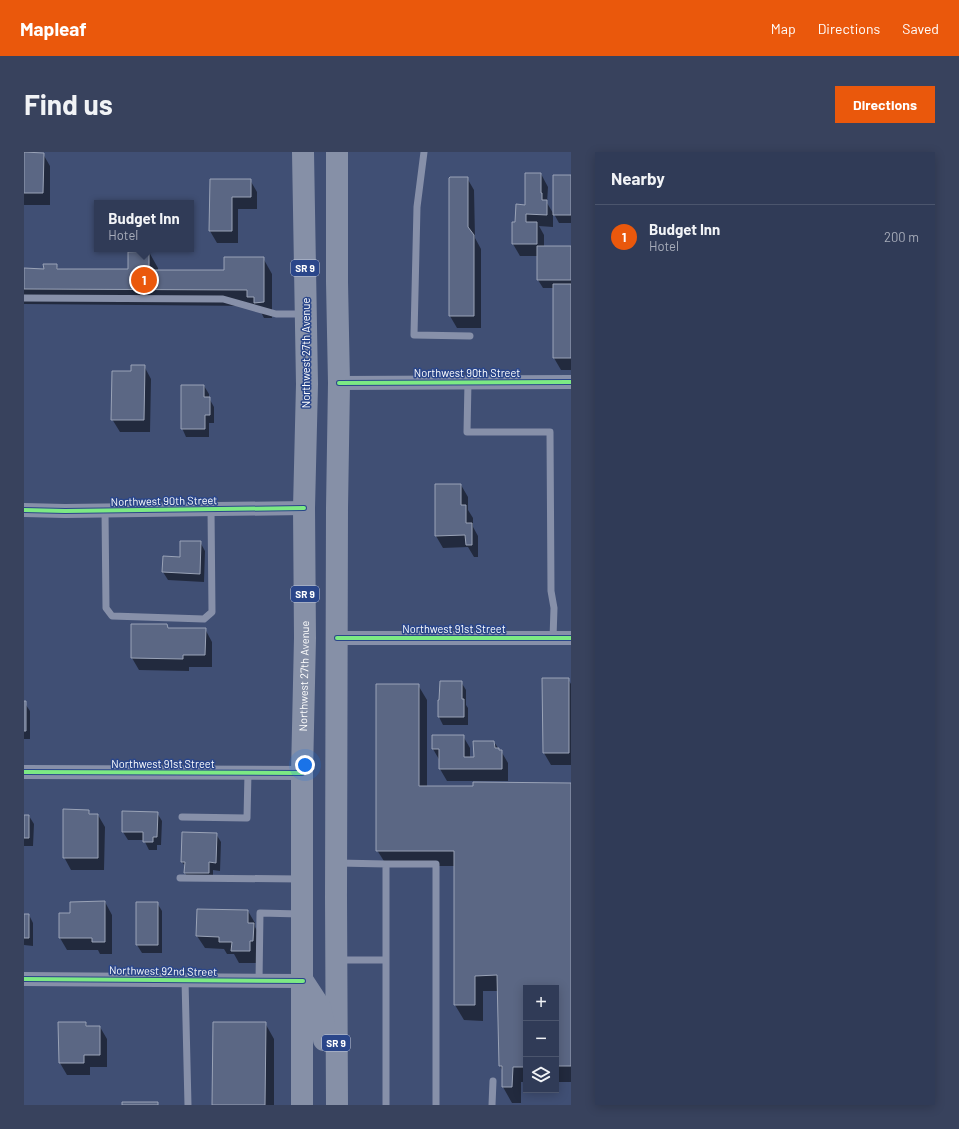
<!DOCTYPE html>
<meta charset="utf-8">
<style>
body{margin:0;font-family:Barlow,sans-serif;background:#38425d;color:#f1f3f6}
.controls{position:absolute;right:12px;bottom:12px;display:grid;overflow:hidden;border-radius:0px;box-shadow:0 2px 10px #0003}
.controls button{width:36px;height:36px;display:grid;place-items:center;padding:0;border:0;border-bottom:1px solid #4b556d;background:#303b57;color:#f1f3f6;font:20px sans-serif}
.you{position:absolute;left:281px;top:613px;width:14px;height:14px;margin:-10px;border:3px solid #fff;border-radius:50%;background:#1a73e8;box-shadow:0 0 0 6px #1a73e833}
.badge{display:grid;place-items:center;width:26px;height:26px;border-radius:50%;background:#ea580c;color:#fff;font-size:13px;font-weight:700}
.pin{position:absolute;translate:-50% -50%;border:2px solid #fff;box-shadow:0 1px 4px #0006}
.popup{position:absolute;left:70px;top:48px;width:100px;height:52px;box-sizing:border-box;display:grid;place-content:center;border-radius:0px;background:#303b57;filter:drop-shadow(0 1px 3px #0005);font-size:13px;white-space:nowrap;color:#a8adba}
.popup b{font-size:15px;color:#f1f3f6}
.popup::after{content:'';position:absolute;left:50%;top:100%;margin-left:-8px;border:8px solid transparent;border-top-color:#303b57}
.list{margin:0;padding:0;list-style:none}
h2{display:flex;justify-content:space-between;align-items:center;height:52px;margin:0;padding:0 16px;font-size:17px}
h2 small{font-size:13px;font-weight:400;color:#a8adba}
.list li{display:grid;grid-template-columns:26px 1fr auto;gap:12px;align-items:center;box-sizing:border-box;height:64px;padding:0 16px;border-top:1px solid #4b556d}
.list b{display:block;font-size:15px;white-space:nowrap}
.list p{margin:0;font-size:13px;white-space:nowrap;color:#a8adba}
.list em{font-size:13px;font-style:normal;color:#a8adba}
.icon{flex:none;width:22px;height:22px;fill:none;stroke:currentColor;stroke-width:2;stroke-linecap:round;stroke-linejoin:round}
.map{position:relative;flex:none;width:547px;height:953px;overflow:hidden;border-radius:0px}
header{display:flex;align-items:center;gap:24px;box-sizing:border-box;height:56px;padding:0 20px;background:#ea580c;color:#fff}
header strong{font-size:19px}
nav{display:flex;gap:22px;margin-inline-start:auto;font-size:14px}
.intro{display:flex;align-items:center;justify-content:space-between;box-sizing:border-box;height:96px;padding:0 24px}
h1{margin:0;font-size:28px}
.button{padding:10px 18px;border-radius:0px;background:#ea580c;color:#fff;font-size:14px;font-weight:700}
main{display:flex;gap:24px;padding:0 24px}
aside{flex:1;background:#303b57;border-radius:0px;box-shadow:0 2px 10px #0003}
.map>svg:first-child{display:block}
.shadow{fill:#0007}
.building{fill:#5b6784;stroke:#9aa3b7}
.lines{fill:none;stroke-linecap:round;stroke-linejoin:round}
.lane{stroke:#8790a9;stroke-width:7}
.street{stroke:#8790a9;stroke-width:14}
.primary{stroke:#8690a7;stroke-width:22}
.cycleway-casing{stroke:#2a468a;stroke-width:6}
.cycleway{stroke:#7ce984;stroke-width:4}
.labels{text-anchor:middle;stroke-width:3;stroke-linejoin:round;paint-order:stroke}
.shield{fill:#2a468a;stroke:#bfc8dc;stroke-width:1}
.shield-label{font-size:10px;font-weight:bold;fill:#fff}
.street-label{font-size:11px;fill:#fff;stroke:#2a468a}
</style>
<header>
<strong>Mapleaf</strong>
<nav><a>Map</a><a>Directions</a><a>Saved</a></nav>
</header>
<div class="intro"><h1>Find us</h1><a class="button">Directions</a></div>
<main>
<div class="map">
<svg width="547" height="953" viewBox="0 0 547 953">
<rect width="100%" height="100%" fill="#404f74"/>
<!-- shadow -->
<path class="shadow" d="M 0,0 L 19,2 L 26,14 L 26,53 L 0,53 Z
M 517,22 L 524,35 L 523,51 L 529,61 L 529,75 L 515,74 L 520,83 L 520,95 L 547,95 L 547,218 L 537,218 L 530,206 L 530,136 L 519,136 L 514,128 L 514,104 L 496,104 L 489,92 L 492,71 Z
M 547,24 L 547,71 L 535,71 L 530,62 Z
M 443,26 L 450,38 L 451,86 L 457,97 L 457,176 L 433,176 L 426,164 Z
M 187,28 L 226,28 L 233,40 L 233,57 L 214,57 L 214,91 L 193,91 L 186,79 Z
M 125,100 L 134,116 L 134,119 L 201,119 L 239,106 L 248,122 L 248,166 L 240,166 L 237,160 L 233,160 L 230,154 L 0,152 L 0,117 L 21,118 L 32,113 L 35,118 L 105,118 Z
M 120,214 L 127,227 L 126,280 L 96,280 L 88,267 Z
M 180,234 L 185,242 L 185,246 L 190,255 L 190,271 L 185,271 L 185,285 L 162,285 L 158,276 Z
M 437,333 L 444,345 L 444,358 L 449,366 L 449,375 L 454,384 L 454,405 L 450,405 L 444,395 L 419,396 L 412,384 Z
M 176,390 L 181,399 L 180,430 L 144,428 L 139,420 Z
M 143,473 L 145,477 L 181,477 L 188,490 L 188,515 L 165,515 L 165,519 L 115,518 L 108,506 Z
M 544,527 L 547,532 L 547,613 L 527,613 L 520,601 Z
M 437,530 L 442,538 L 442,553 L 444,556 L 444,573 L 419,573 L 415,565 L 415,549 Z
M 394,533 L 403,548 L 403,635 L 450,635 L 547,632 L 547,930 L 532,930 L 532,836 L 502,836 L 502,930 L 497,930 L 497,951 L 488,951 L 479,935 L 479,920 L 476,914 L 474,839 L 459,839 L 459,869 L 440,868 L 431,853 L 431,714 L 363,714 L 353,698 Z
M 0,550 L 6,559 L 6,587 L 0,587 Z
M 409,584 L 439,584 L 446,596 L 446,606 L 451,606 L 470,590 L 476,599 L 477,599 L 484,611 L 484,629 L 423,629 L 416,617 L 416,609 L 409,597 Z
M 64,659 L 67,663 L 74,663 L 81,675 L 80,718 L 47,718 L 40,705 Z
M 133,661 L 138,669 L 137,693 L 133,693 L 133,698 L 125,698 L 120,688 L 104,688 L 99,680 Z
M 0,664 L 5,664 L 10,672 L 9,694 L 0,694 Z
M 159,682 L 192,682 L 197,690 L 196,719 L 189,718 L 189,729 L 166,729 L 161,721 L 162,715 L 158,710 Z
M 81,750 L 88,763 L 88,802 L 76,802 L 74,798 L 43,798 L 36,786 L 36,762 L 47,762 Z
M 133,751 L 138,759 L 138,801 L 118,801 L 113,793 Z
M 224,759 L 231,771 L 231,775 L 236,784 L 232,811 L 215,811 L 210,802 L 203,802 L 200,797 L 181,796 L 173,784 Z
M 0,763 L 5,763 L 9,771 L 9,794 L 0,793 Z
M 62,871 L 64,875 L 76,875 L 83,887 L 83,915 L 66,915 L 66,923 L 43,923 L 36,911 Z
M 241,871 L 250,887 L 250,953 L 189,953 Z"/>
<!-- building -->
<path class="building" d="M 0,0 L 20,1 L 19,41 L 0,41 Z
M 501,21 L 517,21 L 517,41 L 518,41 L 518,48 L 523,48 L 523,63 L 502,62 L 502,70 L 513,70 L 513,92 L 488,92 L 488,70 L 491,70 L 492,52 L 501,53 Z
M 529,23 L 547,23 L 547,63 L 529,63 Z
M 426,25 L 444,25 L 444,75 L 450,83 L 450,164 L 425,164 L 425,26 Z
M 186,27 L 227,27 L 227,45 L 208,45 L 208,79 L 185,79 Z
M 513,94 L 547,94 L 547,128 L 513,128 Z
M 125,99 L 125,118 L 200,118 L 200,105 L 240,105 L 240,150 L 230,151 L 230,145 L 223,145 L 223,138 L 0,137 L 0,116 L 20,117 L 19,112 L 33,112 L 33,117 L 104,117 L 104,100 Z
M 529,132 L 547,132 L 547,206 L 529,206 Z
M 107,213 L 121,213 L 120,268 L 87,268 L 88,219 L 107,219 Z
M 157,233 L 180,233 L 180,245 L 186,245 L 186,263 L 181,263 L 181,277 L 157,277 Z
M 411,332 L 437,332 L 437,353 L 442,353 L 442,371 L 448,371 L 448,393 L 442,393 L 441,383 L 411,384 Z
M 156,389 L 177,389 L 176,422 L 138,420 L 139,404 L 156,405 Z
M 107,472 L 143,472 L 144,476 L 182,476 L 181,503 L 159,503 L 159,507 L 107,506 Z
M 518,526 L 545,526 L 545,601 L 519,601 Z
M 416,529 L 438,529 L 438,547 L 440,547 L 440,565 L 414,565 L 414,548 L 415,548 Z
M 352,532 L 395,532 L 395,634 L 449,634 L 449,630 L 547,631 L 547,914 L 532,914 L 532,836 L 502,836 L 502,915 L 489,915 L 488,935 L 478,935 L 478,914 L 475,914 L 473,823 L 451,824 L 451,853 L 430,853 L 430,699 L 352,699 Z
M 0,549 L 2,549 L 2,579 L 0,579 Z
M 408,583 L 440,583 L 440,605 L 450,605 L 449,589 L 470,589 L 471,596 L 475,596 L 475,598 L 478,598 L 478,617 L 415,617 L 415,597 L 408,597 Z
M 39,657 L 65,658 L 65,662 L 74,662 L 74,706 L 39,706 Z
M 98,659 L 134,660 L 133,685 L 129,685 L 129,690 L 119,690 L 119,680 L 98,680 Z
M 0,663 L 5,663 L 5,686 L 0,686 Z
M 158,680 L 193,681 L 192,711 L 185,710 L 185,721 L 160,721 L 161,710 L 157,710 Z
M 81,749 L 81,790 L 68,790 L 68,786 L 35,786 L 35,761 L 46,761 L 46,750 Z
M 112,750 L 134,750 L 134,793 L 112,793 Z
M 173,757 L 224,758 L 224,771 L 230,771 L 229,789 L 226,789 L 226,799 L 207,799 L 208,790 L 195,790 L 195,785 L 172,784 Z
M 0,762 L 5,762 L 5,786 L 0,786 Z
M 34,870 L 62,870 L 62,874 L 76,874 L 76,903 L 60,903 L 60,911 L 35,911 Z
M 189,870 L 242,870 L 241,953 L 188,953 Z
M 98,950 L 134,950 L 134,953 L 98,953 Z"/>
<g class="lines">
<!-- lane -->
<path class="lane" d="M 400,0 L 393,55 L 390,183 L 446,184
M 0,146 L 199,147 L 252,162 L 280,162
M 444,230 L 443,280 L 526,280 L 527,439 L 530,456 L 529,486
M 81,358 L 82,456 L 88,464 L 180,467 L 188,460 L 187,357
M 158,665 L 223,666 L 224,621
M 314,711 L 362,712
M 156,726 L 276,727
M 314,808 L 362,808
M 161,828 L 164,953
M 235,829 L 236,761 L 276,762
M 362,953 L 362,712 L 412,712 L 412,953
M 468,953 L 469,929"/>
<!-- street -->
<path class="street" d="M 315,231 L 547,230
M 0,358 L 41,359 L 280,356
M 313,486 L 547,486
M 0,620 L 278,621
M 0,827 L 279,829"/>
<!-- primary -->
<g class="primary">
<path d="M 313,0 L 313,130 L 315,231 L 313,356 L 312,745 L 313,953"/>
<path d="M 279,829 L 296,855 L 300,872 L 300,888"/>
<path id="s1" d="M 278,953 L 278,621 L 281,486 L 280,356 L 283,232 L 279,0"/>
</g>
<!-- cycleway casing -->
<g class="cycleway-casing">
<path id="cycleway" d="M 315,231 L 547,230
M 0,358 L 41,359 L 280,356
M 313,486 L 547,486
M 0,620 L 278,621
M 0,827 L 279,829"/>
</g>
<!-- cycleway -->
<use href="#cycleway" class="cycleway"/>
</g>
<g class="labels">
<!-- shield labels -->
<g class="shield">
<rect x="267" y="108" width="28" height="16" rx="3"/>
<rect x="267" y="434" width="28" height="16" rx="3"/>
<rect x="298" y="883" width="28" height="16" rx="3"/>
</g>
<g class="shield-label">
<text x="281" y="120">SR 9</text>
<text x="281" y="446">SR 9</text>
<text x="312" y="895">SR 9</text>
</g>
<!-- street labels -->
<g class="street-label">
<text transform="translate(282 201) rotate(-90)" y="4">Northwest 27th Avenue</text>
<text x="443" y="225">Northwest 90th Street</text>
<text transform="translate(140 349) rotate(-1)" y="4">Northwest 90th Street</text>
<text x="430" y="481">Northwest 91st Street</text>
<text dy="4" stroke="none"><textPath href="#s1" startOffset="429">Northwest 27th Avenue</textPath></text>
<text x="139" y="616">Northwest 91st Street</text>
<text transform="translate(139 819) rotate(1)" y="4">Northwest 92nd Street</text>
</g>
</g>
</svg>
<div class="controls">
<button>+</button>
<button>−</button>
<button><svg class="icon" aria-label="layers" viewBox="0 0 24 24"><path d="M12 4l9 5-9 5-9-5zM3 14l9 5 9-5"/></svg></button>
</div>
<div class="you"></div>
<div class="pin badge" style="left:120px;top:128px">1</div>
<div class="popup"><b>Budget Inn</b>Hotel</div>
</div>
<aside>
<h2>Nearby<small></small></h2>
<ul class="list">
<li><span class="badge">1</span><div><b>Budget Inn</b><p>Hotel</p></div><em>200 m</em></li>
</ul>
</aside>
</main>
